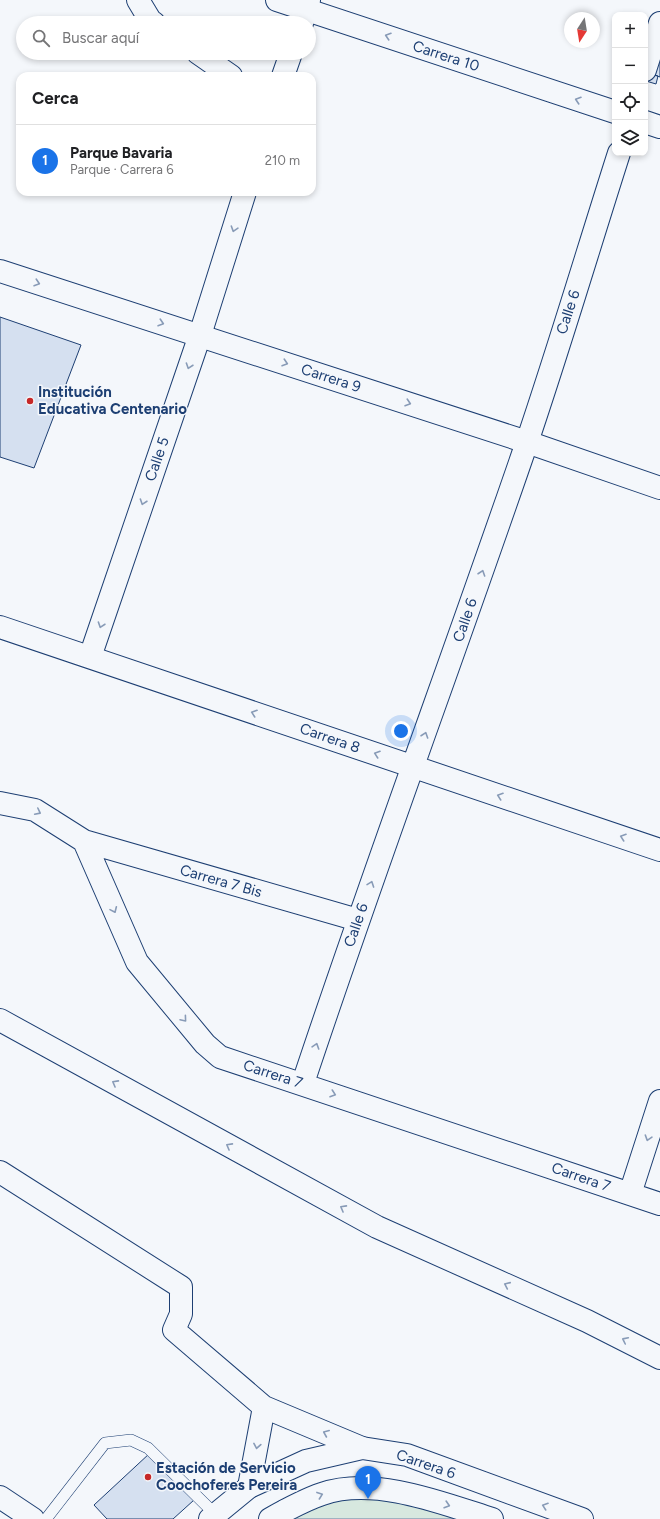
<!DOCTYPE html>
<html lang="es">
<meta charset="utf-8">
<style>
body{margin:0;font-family:Figtree,sans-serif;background:#f2f2f2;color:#202124}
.controls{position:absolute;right:12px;top:12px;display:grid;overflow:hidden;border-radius:8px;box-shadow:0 2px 6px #0003}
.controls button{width:36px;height:36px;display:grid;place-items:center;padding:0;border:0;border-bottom:1px solid #e0e0e0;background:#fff;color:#202124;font:20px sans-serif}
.compass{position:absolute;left:564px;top:12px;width:36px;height:36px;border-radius:50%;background:#fff;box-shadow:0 2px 6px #0003;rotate:192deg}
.you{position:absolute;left:401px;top:731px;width:14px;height:14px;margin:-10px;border:3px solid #fff;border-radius:50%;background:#1a73e8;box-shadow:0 0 0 6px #1a73e833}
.badge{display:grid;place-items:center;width:26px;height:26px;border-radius:50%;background:#1a73e8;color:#fff;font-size:13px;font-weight:700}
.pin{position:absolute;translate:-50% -33px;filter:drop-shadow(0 1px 2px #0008)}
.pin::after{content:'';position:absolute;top:21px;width:14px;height:12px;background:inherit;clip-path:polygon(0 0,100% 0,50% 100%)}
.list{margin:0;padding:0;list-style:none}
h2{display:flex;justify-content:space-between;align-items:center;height:52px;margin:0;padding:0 16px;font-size:17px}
h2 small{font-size:13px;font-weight:400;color:#757577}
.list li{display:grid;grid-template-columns:26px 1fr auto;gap:12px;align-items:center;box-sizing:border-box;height:72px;padding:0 16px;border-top:1px solid #e0e0e0}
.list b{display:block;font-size:15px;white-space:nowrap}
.list p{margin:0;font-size:13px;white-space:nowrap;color:#757577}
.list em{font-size:13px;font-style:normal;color:#757577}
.icon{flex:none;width:22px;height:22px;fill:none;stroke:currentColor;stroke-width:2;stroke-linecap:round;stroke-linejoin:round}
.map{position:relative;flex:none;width:660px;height:1519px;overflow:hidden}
.search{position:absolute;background:#fff;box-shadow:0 2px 6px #0003;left:16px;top:16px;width:300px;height:44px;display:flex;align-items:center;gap:10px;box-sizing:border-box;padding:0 14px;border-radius:22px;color:#757577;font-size:15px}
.panel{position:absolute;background:#fff;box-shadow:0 2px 6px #0003;left:16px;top:72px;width:300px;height:124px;border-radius:12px}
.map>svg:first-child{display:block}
.green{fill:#d7e8df;stroke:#687fa3}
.building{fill:#d5e0f0;stroke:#1d3f73}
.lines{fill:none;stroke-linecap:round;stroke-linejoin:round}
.service-casing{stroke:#1d3f73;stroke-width:12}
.minor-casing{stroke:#1d3f73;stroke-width:24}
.tertiary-casing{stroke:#1d3f73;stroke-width:24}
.secondary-casing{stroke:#1d3f73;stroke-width:24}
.service{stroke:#f4f7fb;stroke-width:11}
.minor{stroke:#f4f7fb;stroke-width:22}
.tertiary{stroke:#f4f7fb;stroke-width:22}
.secondary{stroke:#f4f7fb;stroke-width:22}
.oneway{stroke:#889bb7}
.poi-dot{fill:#c62828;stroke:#f4f7fb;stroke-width:1.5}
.labels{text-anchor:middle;stroke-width:3;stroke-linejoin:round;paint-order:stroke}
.street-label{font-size:15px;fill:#1d3f73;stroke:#f4f7fb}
.poi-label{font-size:15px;font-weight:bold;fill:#1d3f73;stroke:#f4f7fb;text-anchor:start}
</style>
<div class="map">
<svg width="660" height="1519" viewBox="0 0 660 1519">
<rect width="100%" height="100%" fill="#f4f7fb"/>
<!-- green -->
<path class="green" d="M 362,1487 L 492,1519 L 278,1519 Z"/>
<!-- building -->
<path class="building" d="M 660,41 L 660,77 L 649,73 Z
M 649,73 L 658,76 L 656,84 L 646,81 Z
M 0,317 L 81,345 L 34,468 L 0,457 Z
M 150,1453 L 194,1500 L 173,1519 L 107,1519 L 94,1505 Z"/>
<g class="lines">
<!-- service casing -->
<g class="service-casing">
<path id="service" d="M 46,1519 L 105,1443 L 131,1440 L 148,1448 L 215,1514"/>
</g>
<!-- minor casing -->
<g class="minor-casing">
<path id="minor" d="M 138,0 L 150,20 L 154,23
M 302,23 L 309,0
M 198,53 L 231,76
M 645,70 L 660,23
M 283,76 L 291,53
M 0,627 L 660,850
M 90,657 L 200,335 L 245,192
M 0,803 L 35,810 L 84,841 L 137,962 L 205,1044 L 220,1057 L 660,1204
M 84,841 L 358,920
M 0,1020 L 377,1227 L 587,1321 L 660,1358
M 303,1083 C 374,869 453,658 526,445 C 559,348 588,250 619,153
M 0,1172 L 181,1287 L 181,1314 L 174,1330 L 264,1407 L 362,1448
M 630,1194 L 660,1101
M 249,1487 L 264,1407"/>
</g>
<!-- tertiary casing -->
<g class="tertiary-casing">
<path id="tertiary" d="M 210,1519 L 249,1487 L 306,1461 L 362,1448 L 407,1455 L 582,1519
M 270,1519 C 286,1510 304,1500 322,1494 C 374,1476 442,1503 492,1519"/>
</g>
<!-- secondary casing -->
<g class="secondary-casing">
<path id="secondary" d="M 277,0 L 615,112
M 645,122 L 660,127
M 0,271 L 527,442 L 660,488
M 0,1497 L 33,1519
M 278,1519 L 285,1511"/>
</g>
<!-- service -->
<use href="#service" class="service"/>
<!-- minor -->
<use href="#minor" class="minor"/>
<!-- tertiary -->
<use href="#tertiary" class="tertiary"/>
<!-- secondary -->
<use href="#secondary" class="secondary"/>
</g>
<!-- one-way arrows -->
<defs><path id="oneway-chevron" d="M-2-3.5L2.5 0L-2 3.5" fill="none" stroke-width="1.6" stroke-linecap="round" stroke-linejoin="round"/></defs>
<g class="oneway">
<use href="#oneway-chevron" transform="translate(388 36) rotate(-162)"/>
<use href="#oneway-chevron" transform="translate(578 100) rotate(-162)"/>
<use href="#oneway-chevron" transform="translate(234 229) rotate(108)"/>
<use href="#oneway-chevron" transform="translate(37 283) rotate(18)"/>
<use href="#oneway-chevron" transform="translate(161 323) rotate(18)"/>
<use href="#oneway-chevron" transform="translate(285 363) rotate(18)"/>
<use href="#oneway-chevron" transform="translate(189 366) rotate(109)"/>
<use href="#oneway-chevron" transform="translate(408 403) rotate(18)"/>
<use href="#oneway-chevron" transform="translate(143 502) rotate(109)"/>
<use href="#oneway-chevron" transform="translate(482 573) rotate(-71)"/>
<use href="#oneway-chevron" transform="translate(101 625) rotate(109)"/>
<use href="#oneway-chevron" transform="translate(254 713) rotate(-161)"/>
<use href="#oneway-chevron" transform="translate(425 735) rotate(-71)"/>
<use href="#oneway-chevron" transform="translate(377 754) rotate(-161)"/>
<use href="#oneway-chevron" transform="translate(500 796) rotate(-161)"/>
<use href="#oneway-chevron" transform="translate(38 812) rotate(27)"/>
<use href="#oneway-chevron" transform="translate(623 837) rotate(-161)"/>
<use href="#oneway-chevron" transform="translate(371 884) rotate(-70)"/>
<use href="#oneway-chevron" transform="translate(114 910) rotate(66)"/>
<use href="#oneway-chevron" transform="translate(184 1019) rotate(50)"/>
<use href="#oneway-chevron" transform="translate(316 1046) rotate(-72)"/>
<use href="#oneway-chevron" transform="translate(115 1083) rotate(-151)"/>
<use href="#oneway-chevron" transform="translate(333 1094) rotate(19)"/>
<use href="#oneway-chevron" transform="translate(648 1138) rotate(108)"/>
<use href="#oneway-chevron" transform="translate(229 1146) rotate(-151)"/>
<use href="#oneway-chevron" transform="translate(343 1208) rotate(-151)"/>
<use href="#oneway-chevron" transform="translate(507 1285) rotate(-156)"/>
<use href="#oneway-chevron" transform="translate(625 1340) rotate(-154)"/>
<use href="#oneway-chevron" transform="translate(326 1433) rotate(-157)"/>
<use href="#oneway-chevron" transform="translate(257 1446) rotate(100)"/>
<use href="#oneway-chevron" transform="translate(320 1495) rotate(-20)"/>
<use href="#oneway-chevron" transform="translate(447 1505) rotate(17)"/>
<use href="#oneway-chevron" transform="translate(545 1506) rotate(-161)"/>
</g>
<!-- markers -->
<g class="poi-dot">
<circle cx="30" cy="401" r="4"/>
<circle cx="148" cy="1477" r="4"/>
</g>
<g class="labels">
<!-- street labels -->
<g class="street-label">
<text transform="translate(446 56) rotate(18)" y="5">Carrera 10</text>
<text transform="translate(568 312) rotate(-72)" y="5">Calle 6</text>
<text transform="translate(331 378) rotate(18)" y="5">Carrera 9</text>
<text transform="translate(157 459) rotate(-71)" y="5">Calle 5</text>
<text transform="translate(465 620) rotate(-71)" y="5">Calle 6</text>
<text transform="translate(330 738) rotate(19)" y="5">Carrera 8</text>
<text transform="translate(221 881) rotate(16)" y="5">Carrera 7 Bis</text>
<text transform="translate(356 925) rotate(-71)" y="5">Calle 6</text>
<text transform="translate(273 1074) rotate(18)" y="5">Carrera 7</text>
<text transform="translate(581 1177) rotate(19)" y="5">Carrera 7</text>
<text transform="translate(426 1464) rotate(19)" y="5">Carrera 6</text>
</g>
<!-- poi labels -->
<g class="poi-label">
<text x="38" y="397">Institución<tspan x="38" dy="17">Educativa Centenario</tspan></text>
<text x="156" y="1473">Estación de Servicio<tspan x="156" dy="17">Coochoferes Pereira</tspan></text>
</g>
</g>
</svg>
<div class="controls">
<button>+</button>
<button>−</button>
<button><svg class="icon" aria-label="locate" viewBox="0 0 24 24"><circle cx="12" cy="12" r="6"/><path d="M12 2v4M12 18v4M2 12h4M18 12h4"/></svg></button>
<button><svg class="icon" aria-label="layers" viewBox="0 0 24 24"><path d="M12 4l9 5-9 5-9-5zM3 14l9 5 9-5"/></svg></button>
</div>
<svg class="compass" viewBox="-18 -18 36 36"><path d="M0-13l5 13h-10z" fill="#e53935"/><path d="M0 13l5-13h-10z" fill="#757577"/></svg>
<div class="you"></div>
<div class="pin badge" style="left:368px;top:1499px">1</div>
<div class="search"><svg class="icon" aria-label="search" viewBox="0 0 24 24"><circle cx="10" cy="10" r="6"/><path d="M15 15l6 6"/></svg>Buscar aquí</div>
<section class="panel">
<h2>Cerca<small></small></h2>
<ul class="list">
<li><span class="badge">1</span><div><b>Parque Bavaria</b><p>Parque · Carrera 6</p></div><em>210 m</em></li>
</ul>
</section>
</div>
